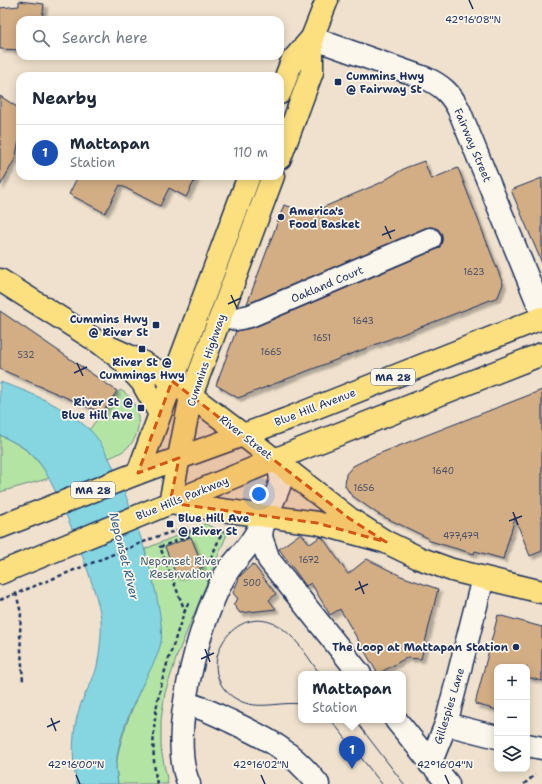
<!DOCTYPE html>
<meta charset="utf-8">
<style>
body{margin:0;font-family:"Shantell Sans",sans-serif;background:#f2f2f3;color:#1f2937}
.controls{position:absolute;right:12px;bottom:12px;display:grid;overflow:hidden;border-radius:8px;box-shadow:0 2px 10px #0003}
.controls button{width:36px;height:36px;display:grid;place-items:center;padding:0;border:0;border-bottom:1px solid #e0e1e3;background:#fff;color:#1f2937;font:20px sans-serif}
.you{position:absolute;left:259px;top:494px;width:14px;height:14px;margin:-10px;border:3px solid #fff;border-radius:50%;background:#1a73e8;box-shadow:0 0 0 6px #1a73e833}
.badge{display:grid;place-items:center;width:26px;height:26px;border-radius:50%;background:#1b2f5e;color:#fff;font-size:13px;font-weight:700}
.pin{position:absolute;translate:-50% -33px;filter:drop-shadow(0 1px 2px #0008)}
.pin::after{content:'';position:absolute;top:21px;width:14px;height:12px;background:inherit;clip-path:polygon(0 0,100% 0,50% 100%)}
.popup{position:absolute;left:298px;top:671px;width:108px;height:52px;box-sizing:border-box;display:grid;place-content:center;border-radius:8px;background:#fff;filter:drop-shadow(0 1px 3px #0005);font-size:13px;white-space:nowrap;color:#747a83}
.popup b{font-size:15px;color:#1f2937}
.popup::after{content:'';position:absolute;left:50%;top:100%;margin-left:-8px;border:8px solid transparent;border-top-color:#fff}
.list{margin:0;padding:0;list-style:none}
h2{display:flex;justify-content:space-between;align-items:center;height:52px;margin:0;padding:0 16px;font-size:17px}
h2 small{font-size:13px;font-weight:400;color:#747a83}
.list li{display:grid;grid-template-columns:26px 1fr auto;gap:12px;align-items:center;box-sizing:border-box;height:56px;padding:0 16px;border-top:1px solid #e0e1e3}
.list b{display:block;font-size:15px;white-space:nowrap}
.list p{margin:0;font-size:13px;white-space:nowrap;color:#747a83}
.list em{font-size:13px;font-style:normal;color:#747a83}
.icon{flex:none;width:22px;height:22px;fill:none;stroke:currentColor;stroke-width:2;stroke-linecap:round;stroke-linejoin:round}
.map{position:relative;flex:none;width:542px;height:784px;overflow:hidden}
.search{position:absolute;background:#fff;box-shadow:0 2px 10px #0003;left:16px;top:16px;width:268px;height:44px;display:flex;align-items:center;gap:10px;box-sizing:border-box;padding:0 14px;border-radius:12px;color:#747a83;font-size:15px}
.panel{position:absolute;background:#fff;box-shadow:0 2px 10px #0003;left:16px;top:72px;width:268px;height:108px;border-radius:12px}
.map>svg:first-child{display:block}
.green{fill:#b4e4a4;stroke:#688a81}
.water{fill:#86d6e2;stroke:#5b93ad}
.building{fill:#d3ae85;stroke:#1b2f5e;filter:url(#shadow)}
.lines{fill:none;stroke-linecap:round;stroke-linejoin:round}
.minor-casing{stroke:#1b2f5e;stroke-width:25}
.major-casing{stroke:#1b2f5e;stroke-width:25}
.highway-casing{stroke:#1b2f5e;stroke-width:25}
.path{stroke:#1b2f5e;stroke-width:2.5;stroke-dasharray:4 3;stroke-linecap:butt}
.minor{stroke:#fbf7ec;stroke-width:22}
.major{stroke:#fce080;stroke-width:22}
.highway{stroke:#fce080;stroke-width:22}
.tram{stroke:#1b2f5e;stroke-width:1}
.marked{fill:#d45514;fill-opacity:0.2;stroke:#d45514;stroke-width:3;stroke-dasharray:8 5;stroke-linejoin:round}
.ticks{fill:none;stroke:#1b2f5e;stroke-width:1.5}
.poi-dot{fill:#1b2f5e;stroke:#fbf7ec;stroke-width:1.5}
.labels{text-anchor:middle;stroke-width:3.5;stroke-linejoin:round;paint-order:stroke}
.number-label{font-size:9px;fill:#494f68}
.shield{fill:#fbf7ec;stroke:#5e6b89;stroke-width:1}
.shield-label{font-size:10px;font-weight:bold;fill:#1b2f5e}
.poi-label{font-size:11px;font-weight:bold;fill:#1b2f5e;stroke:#fbf7ec;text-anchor:start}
.street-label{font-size:11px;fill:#1b2f5e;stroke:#fbf7ec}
.park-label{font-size:11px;fill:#415c70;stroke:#fbf7ec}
.water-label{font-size:12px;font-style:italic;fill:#36597f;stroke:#fbf7ec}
.ticks-label{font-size:10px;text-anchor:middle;fill:#1b2f5e;stroke:#fbf7ec;stroke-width:3.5;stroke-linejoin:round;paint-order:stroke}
</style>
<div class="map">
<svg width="542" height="784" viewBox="0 0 542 784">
<defs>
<filter id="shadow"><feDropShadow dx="3.5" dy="3.5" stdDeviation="1" flood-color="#0004"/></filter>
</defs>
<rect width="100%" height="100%" fill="#efe1cd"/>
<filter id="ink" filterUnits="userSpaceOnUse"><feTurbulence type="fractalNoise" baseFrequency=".025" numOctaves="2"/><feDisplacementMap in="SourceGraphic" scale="8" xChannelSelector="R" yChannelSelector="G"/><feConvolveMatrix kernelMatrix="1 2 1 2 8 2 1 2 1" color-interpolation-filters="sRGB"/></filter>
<g filter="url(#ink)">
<!-- green -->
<path class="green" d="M 120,390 C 140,399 145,432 128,447 C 123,452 116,455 109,458 L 89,430 Z
M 0,435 C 26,448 34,454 50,478 L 0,492 Z
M 205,524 L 227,534 L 178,653 L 165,693 L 161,720 L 161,749 L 168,784 L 118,784 L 116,766 L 119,749 L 126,725 L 141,687 L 161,626 L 145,549 Z"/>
<!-- water -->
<path class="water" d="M 0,382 C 31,392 65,407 90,430 C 119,457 167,602 161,642 C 158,658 149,671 142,686 C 131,708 117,741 116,766 C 116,772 117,778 118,784 L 77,784 C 71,757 72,726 82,701 C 88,687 96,676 98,661 C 100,648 102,633 101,619 C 99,592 55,479 37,460 C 27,448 14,442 0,435 Z"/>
<!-- building -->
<path class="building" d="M 19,1 L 44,4 L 42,20 L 20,20 L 20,50 L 0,49 L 0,8 L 19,6 Z
M 0,96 L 20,109 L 20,137 L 15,159 L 0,186 Z
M 424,161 L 431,179 L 458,168 L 503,284 L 498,297 L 238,398 L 216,385 L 236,331 L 255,327 L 435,250 L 440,247 L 442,241 L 442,234 L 438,229 L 432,227 L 425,228 L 247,304 L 284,205 L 310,213 L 380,183 L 405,168 Z
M 78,176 L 197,176 L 186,197 L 169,188 L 160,206 L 120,185 L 105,213 L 69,194 Z
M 542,178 L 542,263 L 511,190 Z
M 0,311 L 117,391 L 102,413 L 0,369 Z
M 542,390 L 542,551 L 530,556 L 515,518 L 503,559 L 475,551 L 474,554 L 427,540 L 428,538 L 378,514 L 351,495 L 345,486 L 346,474 L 353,466 L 373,456 Z
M 301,533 L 310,544 L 320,537 L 323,538 L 348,574 L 367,559 L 401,576 L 438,589 L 421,659 L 406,658 L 378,674 L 340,609 L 330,615 L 311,583 L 306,586 L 279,549 Z
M 191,537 L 203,567 L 177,577 L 165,547 Z
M 253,564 L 276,594 L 269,600 L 276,609 L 240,613 L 233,604 L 238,599 L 233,593 L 240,576 Z
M 498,615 L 542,627 L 542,681 L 527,677 L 527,667 L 497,667 L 497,710 L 475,704 Z"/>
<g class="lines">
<!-- minor casing -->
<g class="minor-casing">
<path id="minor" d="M 312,38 L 425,78 C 442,85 451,94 459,110 L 542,313
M 222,315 L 236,319 L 250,316 L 430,239
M 263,520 L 261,537 L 269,560 L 360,674
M 185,704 C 201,706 215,714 228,720 C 268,739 290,749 318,784
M 396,720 L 448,784
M 446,724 L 497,737
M 527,745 L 542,748
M 430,764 L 446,724 L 483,578
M 189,784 C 167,737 199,624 223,579 C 230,565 243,554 252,540 C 258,531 278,493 280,483 C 282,475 279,467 275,460"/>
</g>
<!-- major casing -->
<g class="major-casing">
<path id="major" d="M 280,93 L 292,61 L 312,38 L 327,0
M 280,158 L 312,72 L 312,38
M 273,176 L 191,396 L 170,503 L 317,523 L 386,542
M 0,280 L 100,343 L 122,360 L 142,382 L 160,414
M 100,343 L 140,361 L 161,373 L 243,435 L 350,519 L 386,542 L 419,558 L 452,570 L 542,592
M 138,473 L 249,176"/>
</g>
<!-- highway casing -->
<g class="highway-casing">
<path id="highway" d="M 0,527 L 138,473 L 287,419 L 542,318
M 0,573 L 301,449 L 542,354"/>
</g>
<!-- path -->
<path class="path" d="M 211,558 L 223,530
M 16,593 L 21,613 L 20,634 L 23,682
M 0,600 L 156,537 L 185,528 L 188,529 L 191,535 L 160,547 L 185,611
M 157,784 C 148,736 157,691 173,646 C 178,631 182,616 189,602
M 524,784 L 535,775"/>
<!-- minor -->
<use href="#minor" class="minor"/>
<!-- major -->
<use href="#major" class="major"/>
<!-- highway -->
<use href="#highway" class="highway"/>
<!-- tram -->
<path class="tram" d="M 301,704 C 279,701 259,711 238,700 C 187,673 235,594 283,629 C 298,640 309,659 320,674
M 331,720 L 382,784
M 355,720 L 404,784"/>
</g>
</g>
<!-- marked area -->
<path class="marked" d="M 172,381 L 350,519 L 386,542 L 317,523 L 170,503 L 179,458 L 138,473 Z"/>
<!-- ticks -->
<path class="ticks" d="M 469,0 L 473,9M 385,226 L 391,239M 382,235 L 395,230M 231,295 L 237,308M 228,304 L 241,298M 77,363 L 83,376M 74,373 L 87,367M 513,512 L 518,525M 509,521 L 522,516M 359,581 L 364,594M 355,590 L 368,584M 205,649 L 210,662M 201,659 L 214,653M 51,718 L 56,731M 47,727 L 60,721M 76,775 L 80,784M 261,775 L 265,784M 445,775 L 449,784"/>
<!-- markers -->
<g class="poi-dot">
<rect x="334" y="78" width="8" height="8" rx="2"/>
<circle cx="281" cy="217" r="4"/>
<rect x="152" y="321" width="8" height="8" rx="2"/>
<rect x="138" y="345" width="8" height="8" rx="2"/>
<rect x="137" y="404" width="8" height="8" rx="2"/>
<rect x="166" y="520" width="8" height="8" rx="2"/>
<circle cx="516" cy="647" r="4"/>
</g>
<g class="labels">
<!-- number labels -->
<g class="number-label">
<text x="474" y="275">1623</text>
<text x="363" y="324">1643</text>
<text x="322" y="341">1651</text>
<text x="271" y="355">1665</text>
<text x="26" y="358">532</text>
<text x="443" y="474">1640</text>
<text x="364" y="491">1656</text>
<text x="461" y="539">477,479</text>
<text x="309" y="563">1672</text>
<text x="252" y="586">500</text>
</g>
<!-- shield labels -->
<g class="shield">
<rect x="371" y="369" width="44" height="16" rx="3"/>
<rect x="71" y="482" width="44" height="16" rx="3"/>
</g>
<g class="shield-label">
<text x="393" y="381">MA 28</text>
<text x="93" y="494">MA 28</text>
</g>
<!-- poi labels -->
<g class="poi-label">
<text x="346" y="80">Cummins Hwy<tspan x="346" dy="13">@ Fairway St</tspan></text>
<text x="289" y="215">America's<tspan x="289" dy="13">Food Basket</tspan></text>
<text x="148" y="323" text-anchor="end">Cummins Hwy<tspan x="148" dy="13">@ River St</tspan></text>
<text x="142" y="366" text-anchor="middle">River St @<tspan x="142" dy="13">Cummings Hwy</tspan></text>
<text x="133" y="406" text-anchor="end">River St @<tspan x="133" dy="13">Blue Hill Ave</tspan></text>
<text x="178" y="522">Blue Hill Ave<tspan x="178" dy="13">@ River St</tspan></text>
<text x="508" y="651" text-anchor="end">The Loop at Mattapan Station</text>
</g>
<!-- street labels -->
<g class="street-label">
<text transform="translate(473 145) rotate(67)" y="4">Fairway Street</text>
<text transform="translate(327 284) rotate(-23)" y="4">Oakland Court</text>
<text transform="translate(206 360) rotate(-71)" y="4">Cummins Highway</text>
<text transform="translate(315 407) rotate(-21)" y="4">Blue Hill Avenue</text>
<text transform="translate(246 437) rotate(38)" y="4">River Street</text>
<text transform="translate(182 498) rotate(-22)" y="4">Blue Hills Parkway</text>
<text transform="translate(449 706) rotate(-73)" y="4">Gillespies Lane</text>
</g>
<!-- park labels -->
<g class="park-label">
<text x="181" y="565">Neponset River<tspan x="181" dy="13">Reservation</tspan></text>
</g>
<!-- water labels -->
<g class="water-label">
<text transform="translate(124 556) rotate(76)" y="4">Neponset River</text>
</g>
</g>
<g class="ticks-label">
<text x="473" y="23">42°16'08"N</text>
<text x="76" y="768">42°16'00"N</text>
<text x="261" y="768">42°16'02"N</text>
<text x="445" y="768">42°16'04"N</text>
</g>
</svg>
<div class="controls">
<button>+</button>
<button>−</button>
<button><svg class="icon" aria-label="layers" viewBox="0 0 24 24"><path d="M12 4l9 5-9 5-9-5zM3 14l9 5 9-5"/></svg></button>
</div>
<div class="you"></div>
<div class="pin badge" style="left:352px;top:769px;background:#1a4fb4">1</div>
<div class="popup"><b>Mattapan</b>Station</div>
<div class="search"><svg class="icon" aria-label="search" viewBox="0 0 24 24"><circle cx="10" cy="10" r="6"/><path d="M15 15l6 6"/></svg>Search here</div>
<section class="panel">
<h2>Nearby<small></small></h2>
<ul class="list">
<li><span class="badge" style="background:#1a4fb4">1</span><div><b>Mattapan</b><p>Station</p></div><em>110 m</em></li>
</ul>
</section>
</div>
